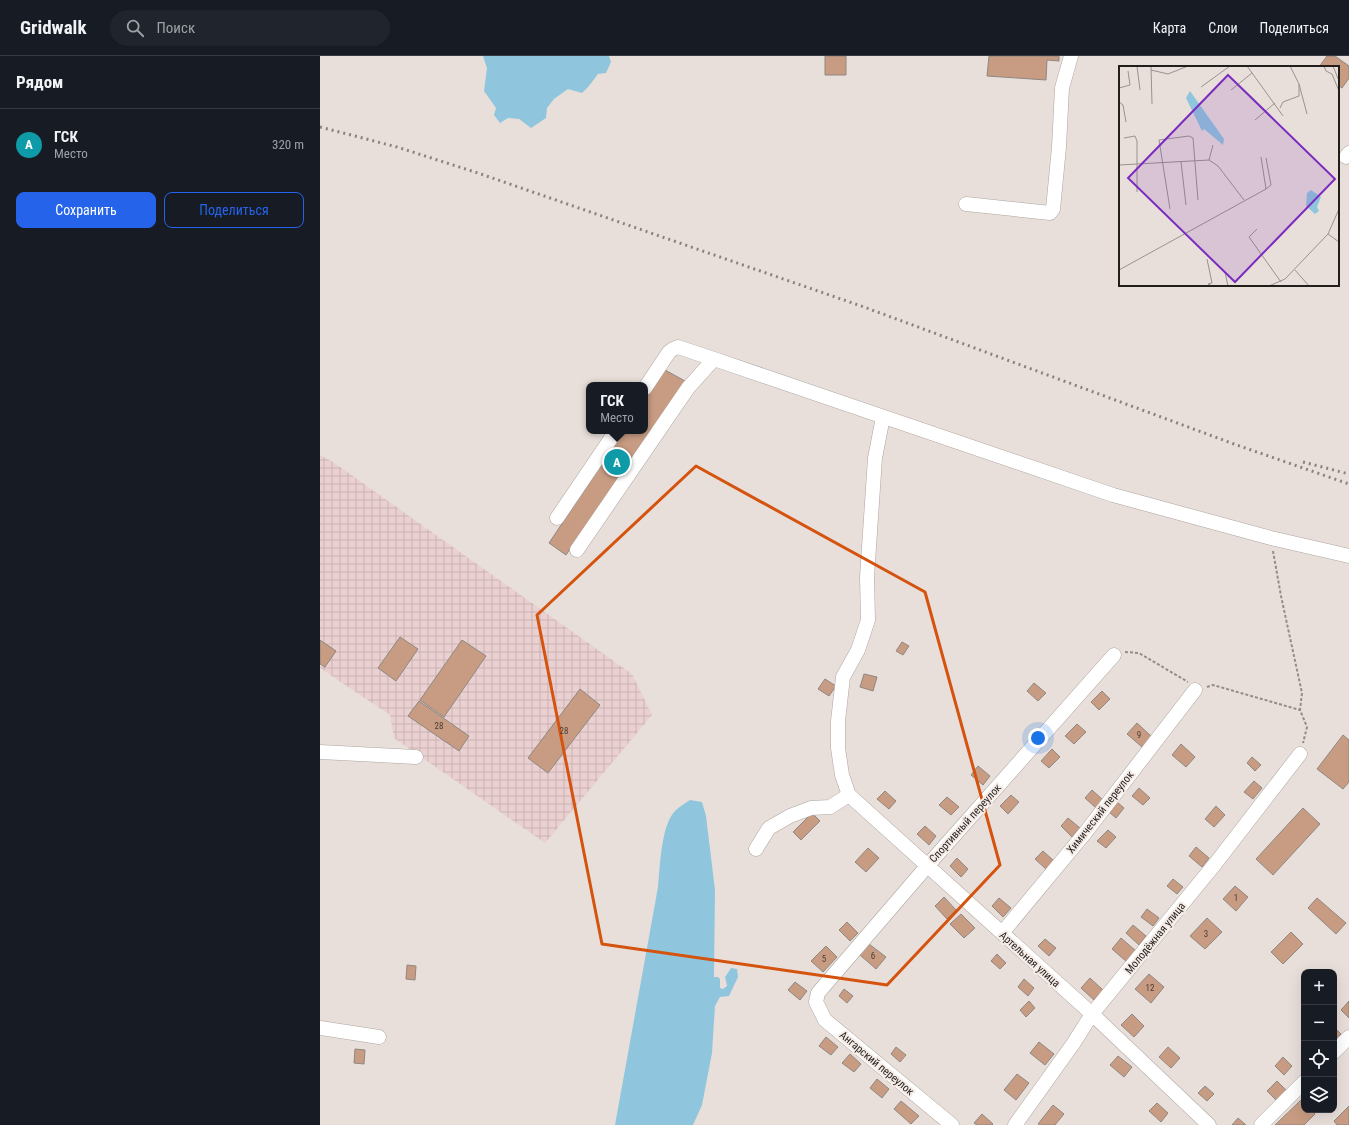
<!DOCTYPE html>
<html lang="ru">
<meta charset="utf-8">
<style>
body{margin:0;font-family:"Roboto Condensed",sans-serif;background:#20242c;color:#f1f3f6}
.controls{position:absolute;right:12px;bottom:12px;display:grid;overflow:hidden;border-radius:8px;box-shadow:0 4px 16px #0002}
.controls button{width:36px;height:36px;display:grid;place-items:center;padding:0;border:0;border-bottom:1px solid #363941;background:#171b24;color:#f1f3f6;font:20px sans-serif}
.you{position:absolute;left:718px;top:682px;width:14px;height:14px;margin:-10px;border:3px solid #fff;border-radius:50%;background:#1a73e8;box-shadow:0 0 0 6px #1a73e833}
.badge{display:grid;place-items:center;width:26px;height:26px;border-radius:50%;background:#2563eb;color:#fff;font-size:13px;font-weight:700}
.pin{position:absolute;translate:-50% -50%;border:2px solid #fff;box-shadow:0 1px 4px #0006}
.popup{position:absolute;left:266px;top:326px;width:62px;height:52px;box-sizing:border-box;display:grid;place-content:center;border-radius:8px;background:#171b24;filter:drop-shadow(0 1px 3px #0005);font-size:13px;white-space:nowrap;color:#9ea1a6}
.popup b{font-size:15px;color:#f1f3f6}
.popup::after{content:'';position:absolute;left:50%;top:100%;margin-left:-8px;border:8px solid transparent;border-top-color:#171b24}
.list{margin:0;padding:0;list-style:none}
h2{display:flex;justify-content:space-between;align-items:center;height:52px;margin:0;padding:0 16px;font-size:17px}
h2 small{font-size:13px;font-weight:400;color:#9ea1a6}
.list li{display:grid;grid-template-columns:26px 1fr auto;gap:12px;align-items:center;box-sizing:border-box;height:72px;padding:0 16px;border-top:1px solid #363941}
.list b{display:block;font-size:15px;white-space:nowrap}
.list p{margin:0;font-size:13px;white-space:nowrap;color:#9ea1a6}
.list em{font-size:13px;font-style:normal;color:#9ea1a6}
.actions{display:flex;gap:8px;padding:12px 16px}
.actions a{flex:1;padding:9px 0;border:1px solid #2563eb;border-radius:8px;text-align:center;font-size:14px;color:#2563eb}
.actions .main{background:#2563eb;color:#fff}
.icon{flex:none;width:22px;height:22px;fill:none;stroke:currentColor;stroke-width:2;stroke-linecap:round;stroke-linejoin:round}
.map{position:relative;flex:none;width:1029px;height:1069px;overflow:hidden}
header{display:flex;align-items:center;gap:24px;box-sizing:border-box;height:56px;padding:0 20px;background:#171b24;border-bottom:1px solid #363941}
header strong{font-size:19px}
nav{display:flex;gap:22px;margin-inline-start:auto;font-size:14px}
.search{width:280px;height:36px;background:#20242c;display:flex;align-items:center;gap:10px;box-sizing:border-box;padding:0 14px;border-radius:22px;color:#9ea1a6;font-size:15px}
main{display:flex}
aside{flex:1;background:#171b24}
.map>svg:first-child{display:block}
.industrial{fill:url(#industrial-grid)}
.water{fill:#90c6dd}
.building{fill:#c89c82;stroke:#8f8782}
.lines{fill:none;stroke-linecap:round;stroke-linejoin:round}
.minor-casing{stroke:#ada5a0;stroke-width:15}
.path{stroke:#938c88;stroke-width:2;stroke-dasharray:3 2;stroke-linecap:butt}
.minor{stroke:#fff;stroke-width:14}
.rail{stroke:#89827f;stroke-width:3;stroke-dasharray:2 4;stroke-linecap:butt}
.marked{fill:none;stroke:#d4530e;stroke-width:3;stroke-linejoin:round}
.labels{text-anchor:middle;stroke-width:4;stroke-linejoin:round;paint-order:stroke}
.number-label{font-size:9px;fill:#4b3e36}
.street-label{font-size:11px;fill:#211e1c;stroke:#f6ece7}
.inset-road{fill:none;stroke:#99928e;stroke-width:1}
.view{fill:#7b2cbf;fill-opacity:0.15;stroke:#7b2cbf;stroke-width:2}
.inset-edge{fill:none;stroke:#211e1c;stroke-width:2}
</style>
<header>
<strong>Gridwalk</strong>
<div class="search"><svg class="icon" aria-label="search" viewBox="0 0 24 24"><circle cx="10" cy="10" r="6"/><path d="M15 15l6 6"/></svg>Поиск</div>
<nav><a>Карта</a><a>Слои</a><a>Поделиться</a></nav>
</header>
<main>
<aside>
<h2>Рядом<small></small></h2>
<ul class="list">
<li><span class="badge" style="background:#0f9aa8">A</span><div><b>ГСК</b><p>Место</p></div><em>320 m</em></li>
</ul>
<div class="actions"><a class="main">Сохранить</a><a>Поделиться</a></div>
</aside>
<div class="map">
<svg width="1029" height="1069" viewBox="0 0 1029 1069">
<defs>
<pattern id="industrial-grid" width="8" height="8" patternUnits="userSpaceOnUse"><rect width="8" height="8" fill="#ebd0d1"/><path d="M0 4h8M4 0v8" fill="none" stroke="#c9b2b3"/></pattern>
</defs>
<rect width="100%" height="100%" fill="#e9dfda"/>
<!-- industrial -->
<path class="industrial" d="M 0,399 L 13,406 L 312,618 L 332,659 L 225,787 L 74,682 L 70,659 L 0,612 Z"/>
<!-- water -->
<path class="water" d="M 163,0 L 289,0 L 291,6 L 286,17 L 278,18 L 269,30 L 262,37 L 248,33 L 234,43 L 227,52 L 226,62 L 211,72 L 199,63 L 188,62 L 180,67 L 174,59 L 176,52 L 164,35 L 167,12 Z
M 370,744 L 382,746 L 386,760 L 395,834 L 394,921 L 398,921 L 400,923 L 400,932 L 403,933 L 407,930 L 405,921 L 411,912 L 417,913 L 418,921 L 409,940 L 400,941 L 395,950 L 392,997 L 382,1049 L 373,1069 L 295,1069 L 338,831 C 340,811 341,769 355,755 C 359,751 365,747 370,744 Z"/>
<!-- building -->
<path class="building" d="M 505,0 L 526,0 L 526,19 L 505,19 Z
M 669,0 L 739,0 L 739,5 L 727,4 L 726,24 L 667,20 Z
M 1007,0 L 1015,0 L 1029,10 L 1029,22 L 1022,32 L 1018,29 L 1018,11 L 999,11 Z
M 345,314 L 365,325 L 246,499 L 229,487 L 304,375 L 325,375 L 325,344 Z
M 80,581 L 98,593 L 76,625 L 58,612 Z
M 0,584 L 16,595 L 5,611 L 0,608 Z
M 142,584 L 166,600 L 124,661 L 100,644 Z
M 582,586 L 589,590 L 583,599 L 576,595 Z
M 544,618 L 557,621 L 553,635 L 540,631 Z
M 505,623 L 516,630 L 509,640 L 498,633 Z
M 714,627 L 726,637 L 718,645 L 707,635 Z
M 260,633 L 280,649 L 228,717 L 208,702 Z
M 782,635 L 790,643 L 779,654 L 771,646 Z
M 99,645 L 149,680 L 139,695 L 88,660 Z
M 817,667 L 832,681 L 822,691 L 807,678 Z
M 757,668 L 766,676 L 754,688 L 745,680 Z
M 1023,679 L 1029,684 L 1029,726 L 1023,733 L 997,713 Z
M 861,688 L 875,701 L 866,711 L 852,699 Z
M 732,693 L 740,701 L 729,712 L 721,705 Z
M 932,701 L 941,709 L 935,715 L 927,707 Z
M 658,710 L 670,720 L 663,729 L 651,719 Z
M 934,725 L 942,732 L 933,743 L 924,736 Z
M 819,732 L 830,742 L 823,749 L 812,740 Z
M 772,734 L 783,744 L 776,752 L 765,742 Z
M 565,735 L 576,745 L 569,753 L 557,743 Z
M 691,739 L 699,746 L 688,758 L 680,750 Z
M 627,741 L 639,751 L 631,759 L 619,749 Z
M 797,746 L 804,752 L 796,762 L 789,756 Z
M 896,750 L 905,759 L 894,771 L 885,763 Z
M 983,752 L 1000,768 L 953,819 L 936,803 Z
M 492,757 L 500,765 L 481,784 L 473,776 Z
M 748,762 L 760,772 L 752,781 L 741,770 Z
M 605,770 L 616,780 L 609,789 L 597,778 Z
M 788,774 L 796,781 L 786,792 L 777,785 Z
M 876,791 L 889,802 L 882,811 L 869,800 Z
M 548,792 L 559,802 L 546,816 L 535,806 Z
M 723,795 L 734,805 L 727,814 L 715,803 Z
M 637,802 L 648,813 L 641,821 L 630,810 Z
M 853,823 L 863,831 L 857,838 L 847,830 Z
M 915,830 L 928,841 L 916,855 L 903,843 Z
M 624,841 L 636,854 L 627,863 L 615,850 Z
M 679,842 L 691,852 L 683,861 L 672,850 Z
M 997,842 L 1026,867 L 1016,878 L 988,852 Z
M 827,853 L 839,862 L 833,870 L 821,861 Z
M 641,858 L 655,872 L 644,882 L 630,868 Z
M 887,862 L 902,876 L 885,893 L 870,880 Z
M 527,866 L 538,877 L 530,885 L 519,874 Z
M 813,869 L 826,880 L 819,889 L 806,877 Z
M 971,876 L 983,888 L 963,908 L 951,896 Z
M 801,882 L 816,895 L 807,906 L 792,893 Z
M 725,883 L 736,892 L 729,900 L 718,890 Z
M 549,888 L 566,901 L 556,913 L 540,899 Z
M 506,890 L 517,901 L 503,916 L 491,905 Z
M 677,898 L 686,907 L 680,913 L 671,905 Z
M 87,909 L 96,910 L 95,924 L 86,923 Z
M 829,918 L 844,931 L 831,947 L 815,933 Z
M 770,922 L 783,934 L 774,944 L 761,932 Z
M 704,923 L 714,932 L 708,940 L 698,931 Z
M 475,926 L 487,935 L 480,944 L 468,934 Z
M 524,933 L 533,940 L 527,947 L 519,940 Z
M 709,945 L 715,952 L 706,961 L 700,954 Z
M 1029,945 L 1029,962 L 1021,954 Z
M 812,958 L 824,970 L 814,981 L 801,969 Z
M 1014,971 L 1021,978 L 1014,984 Z
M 506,981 L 518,991 L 511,999 L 499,990 Z
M 719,986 L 734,998 L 725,1009 L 710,997 Z
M 576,991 L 586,999 L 580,1006 L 571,998 Z
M 848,991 L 860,1002 L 851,1012 L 839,1001 Z
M 35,993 L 45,994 L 44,1008 L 34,1007 Z
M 530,998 L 541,1008 L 534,1016 L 522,1007 Z
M 798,1000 L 812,1011 L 804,1021 L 790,1009 Z
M 963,1001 L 972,1010 L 964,1019 L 955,1010 Z
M 697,1018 L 709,1027 L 696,1044 L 684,1034 Z
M 557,1023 L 569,1033 L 562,1042 L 550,1032 Z
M 957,1025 L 966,1034 L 956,1044 L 947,1035 Z
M 885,1030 L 894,1038 L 887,1045 L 878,1037 Z
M 981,1044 L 984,1046 L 984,1054 L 991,1054 L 995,1058 L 984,1069 L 955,1069 Z
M 581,1045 L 599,1060 L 591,1068 L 574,1053 Z
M 837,1047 L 848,1057 L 841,1066 L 829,1055 Z
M 733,1049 L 744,1058 L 735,1069 L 720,1069 L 718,1068 Z
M 1029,1050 L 1029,1069 L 1017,1069 L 1014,1065 Z
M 662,1058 L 673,1068 L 672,1069 L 657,1069 L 654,1067 Z
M 918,1062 L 926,1069 L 912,1069 Z"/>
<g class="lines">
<!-- minor casing -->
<g class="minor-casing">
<path id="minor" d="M 1026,101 L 1029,97
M 646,148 L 730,157 L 733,153 L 739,91 L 742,32 L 751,0
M 325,332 L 349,296 L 353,293 L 358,291 L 394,303
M 563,361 L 555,402 L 547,521 L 548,564 L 538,594 L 523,621 L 518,665 L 518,692 L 522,719 L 529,739 L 772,958 L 889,1069
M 237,462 L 296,375
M 257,494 L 368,332 L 394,303 L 793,439 L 951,482 L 1029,500
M 0,696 L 96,701
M 436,793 L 449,772 L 470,760 L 491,752 L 510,751 L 529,739
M 682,877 L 765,777 L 875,634
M 0,972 L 59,981
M 1014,996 L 1029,981
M 632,1069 L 505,964 L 496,946 L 498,937 L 608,809 L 794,599
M 695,1069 L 753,988 L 772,958 L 895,808 L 980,698
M 941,1069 L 984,1026"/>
</g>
<!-- path -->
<path class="path" d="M 953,495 L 961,540 L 982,637 L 980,654 L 987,671 L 983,687
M 805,596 L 819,597 L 868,626
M 887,631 L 893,629 L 980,654"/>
<!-- minor -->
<use href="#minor" class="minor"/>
<!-- rail -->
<path class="rail" d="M 0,71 L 77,91 L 158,117 L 544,251 L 914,388 L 1029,428
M 983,406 L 1029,418"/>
</g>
<!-- marked area -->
<path class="marked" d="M 376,410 L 605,536 L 680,809 L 567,929 L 282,888 L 217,559 Z"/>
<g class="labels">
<!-- number labels -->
<g class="number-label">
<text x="119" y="673">28</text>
<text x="244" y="678">28</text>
<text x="819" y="682">9</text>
<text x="916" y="845">1</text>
<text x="886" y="881">3</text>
<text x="553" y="903">6</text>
<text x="504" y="906">5</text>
<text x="830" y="935">12</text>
</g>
<!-- street labels -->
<g class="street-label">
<text transform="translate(780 756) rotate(-52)" y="4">Химический переулок</text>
<text transform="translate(645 767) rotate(-48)" y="4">Спортивный переулок</text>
<text transform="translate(835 882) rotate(-51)" y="4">Молодёжная улица</text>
<text transform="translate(710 903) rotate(42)" y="4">Артельная улица</text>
<text transform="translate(557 1007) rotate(40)" y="4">Ангарский переулок</text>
</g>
</g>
<!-- overview -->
<g transform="translate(799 10)">
<rect width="220" height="220" fill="#e9dfda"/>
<path d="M 71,25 L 105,73 L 104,79 L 85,63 L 83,65 L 67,32 ZM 192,124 L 202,131 L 198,141 L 200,145 L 196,148 L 187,140 L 188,127 Z" fill="#90c6dd"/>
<path class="inset-road" d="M 18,0 L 21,24M 32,0 L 33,38M 128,0 L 164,50M 171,0 L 180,18 L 180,30M 205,0 L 207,5 L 213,8 L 220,25M 214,0 L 220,15M 32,4 L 49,8 L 69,0M 180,18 L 188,48M 82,21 L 111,0M 0,22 L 11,19 L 9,5M 112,24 L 133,7M 0,36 L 4,39 L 7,56M 161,42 L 164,36 L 180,30M 136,54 L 156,37M 5,72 L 16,70 L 18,75 L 18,126M 147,92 L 152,119 L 147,123M 90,94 L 99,100 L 125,134M 90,94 L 94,79M 62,96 L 67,139M 0,99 L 90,94M 51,143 L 40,74 L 70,70 L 74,72 L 79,134M 138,163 L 130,171 L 162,216M 209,168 L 220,176M 88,193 L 93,217 L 89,218 L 93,220M 0,204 L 147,123 L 142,91M 176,204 L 190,220M 106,206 L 109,220M 150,220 L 166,213 L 209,168 L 220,143"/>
<path class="view" d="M 109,9 L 216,113 L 116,216 L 9,112 Z"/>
<rect width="220" height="220" class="inset-edge"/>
</g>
</svg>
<div class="controls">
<button>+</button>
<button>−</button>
<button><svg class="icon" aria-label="locate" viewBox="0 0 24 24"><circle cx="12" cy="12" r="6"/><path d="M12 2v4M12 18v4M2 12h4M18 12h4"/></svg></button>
<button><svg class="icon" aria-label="layers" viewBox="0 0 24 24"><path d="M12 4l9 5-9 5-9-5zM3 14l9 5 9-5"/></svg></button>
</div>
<div class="you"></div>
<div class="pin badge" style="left:297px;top:406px;background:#0f9aa8">A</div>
<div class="popup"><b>ГСК</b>Место</div>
</div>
</main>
